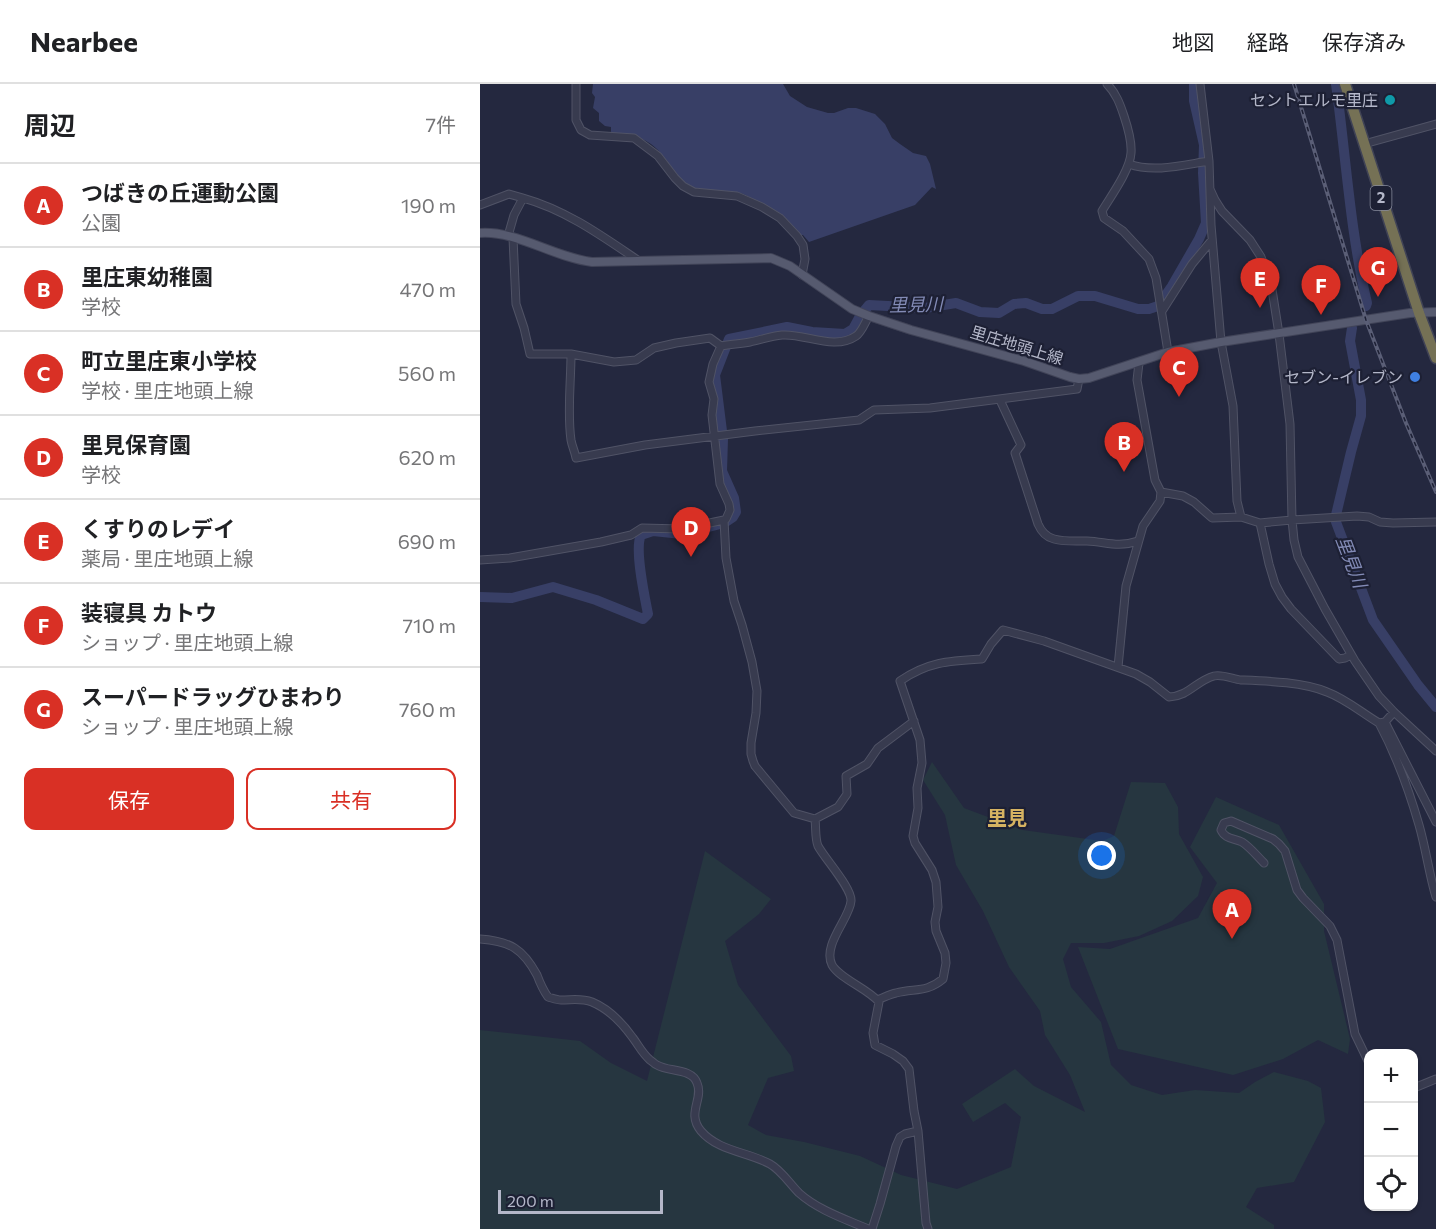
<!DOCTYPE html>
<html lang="ja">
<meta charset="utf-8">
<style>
body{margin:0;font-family:Commissioner,"Noto Sans JP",sans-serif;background:#f2f2f2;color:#202124}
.controls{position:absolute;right:18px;bottom:18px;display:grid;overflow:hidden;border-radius:12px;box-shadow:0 2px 4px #0004}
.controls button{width:54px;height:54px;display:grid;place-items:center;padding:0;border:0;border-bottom:2px solid #e0e0e0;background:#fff;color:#202124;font:30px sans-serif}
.scale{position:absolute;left:18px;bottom:15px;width:165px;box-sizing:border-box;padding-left:6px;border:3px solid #b4b7c9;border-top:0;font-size:16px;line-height:21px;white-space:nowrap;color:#b4b7c9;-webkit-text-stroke:4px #1d2034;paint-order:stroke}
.you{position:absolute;left:622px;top:772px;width:21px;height:21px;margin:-15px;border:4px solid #fff;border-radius:50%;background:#1a73e8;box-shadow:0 0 0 9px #1a73e833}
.badge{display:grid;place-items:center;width:39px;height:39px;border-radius:50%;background:#d93025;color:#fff;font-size:20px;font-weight:700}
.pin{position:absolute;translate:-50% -50px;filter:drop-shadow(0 2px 3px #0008)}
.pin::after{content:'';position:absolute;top:32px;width:21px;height:18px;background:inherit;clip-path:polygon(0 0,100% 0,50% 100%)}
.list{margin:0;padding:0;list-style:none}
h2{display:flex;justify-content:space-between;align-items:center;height:78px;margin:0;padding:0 24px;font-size:26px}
h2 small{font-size:20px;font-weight:400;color:#757577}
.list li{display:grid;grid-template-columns:39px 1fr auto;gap:18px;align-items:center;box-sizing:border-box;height:84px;padding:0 24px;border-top:2px solid #e0e0e0}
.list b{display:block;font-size:22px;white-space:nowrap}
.list p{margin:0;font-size:20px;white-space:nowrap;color:#757577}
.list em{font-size:20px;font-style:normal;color:#757577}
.actions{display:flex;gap:12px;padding:18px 24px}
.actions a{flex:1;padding:14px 0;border:2px solid #d93025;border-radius:12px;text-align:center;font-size:21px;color:#d93025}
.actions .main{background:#d93025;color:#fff}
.icon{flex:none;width:33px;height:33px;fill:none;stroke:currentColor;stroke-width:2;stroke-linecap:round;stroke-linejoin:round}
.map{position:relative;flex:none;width:956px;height:1145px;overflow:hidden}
header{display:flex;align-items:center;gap:36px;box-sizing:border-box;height:84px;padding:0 30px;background:#fff;border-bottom:2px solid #e0e0e0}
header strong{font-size:28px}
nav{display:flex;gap:33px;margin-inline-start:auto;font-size:21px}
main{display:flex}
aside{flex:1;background:#fff}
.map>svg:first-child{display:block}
.green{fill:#263640}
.water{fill:#383f66}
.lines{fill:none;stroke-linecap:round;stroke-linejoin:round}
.river{stroke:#383f66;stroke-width:10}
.minor-casing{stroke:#505366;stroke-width:9}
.major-casing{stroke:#414458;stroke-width:10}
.highway-casing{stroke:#404356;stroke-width:13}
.minor{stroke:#383b4f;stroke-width:7}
.major{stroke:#565a6f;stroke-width:8}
.highway{stroke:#757155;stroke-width:10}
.rail-casing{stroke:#5a5e76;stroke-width:4}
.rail{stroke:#1d2034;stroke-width:1.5;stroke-dasharray:4.5;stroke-linecap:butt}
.culture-dot{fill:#0f9aa8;stroke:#1d2034;stroke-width:2}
.shop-dot{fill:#3f7fe0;stroke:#1d2034;stroke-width:2}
.labels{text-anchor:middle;stroke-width:4.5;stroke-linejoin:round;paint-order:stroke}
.shield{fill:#1d2034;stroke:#878a9c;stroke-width:1.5}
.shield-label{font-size:15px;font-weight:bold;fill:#b4b7c9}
.poi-label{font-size:16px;fill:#b4b7c9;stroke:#1d2034;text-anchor:end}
.street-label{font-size:16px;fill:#b4b7c9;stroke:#1d2034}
.water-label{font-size:18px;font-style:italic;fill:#838bb6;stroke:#1d2034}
.quarter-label{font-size:20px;font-weight:bold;fill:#d6b362;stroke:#1d2034}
</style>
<header>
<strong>Nearbee</strong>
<nav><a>地図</a><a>経路</a><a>保存済み</a></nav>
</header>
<main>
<aside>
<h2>周辺<small>7件</small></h2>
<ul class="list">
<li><span class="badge">A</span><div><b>つばきの丘運動公園</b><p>公園</p></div><em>190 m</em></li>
<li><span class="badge">B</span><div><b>里庄東幼稚園</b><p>学校</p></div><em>470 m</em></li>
<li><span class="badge">C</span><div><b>町立里庄東小学校</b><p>学校 · 里庄地頭上線</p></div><em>560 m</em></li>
<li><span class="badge">D</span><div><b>里見保育園</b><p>学校</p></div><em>620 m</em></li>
<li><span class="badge">E</span><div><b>くすりのレデイ</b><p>薬局 · 里庄地頭上線</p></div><em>690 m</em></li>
<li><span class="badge">F</span><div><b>装寝具 カトウ</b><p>ショップ · 里庄地頭上線</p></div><em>710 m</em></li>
<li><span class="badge">G</span><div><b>スーパードラッグひまわり</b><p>ショップ · 里庄地頭上線</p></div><em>760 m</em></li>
</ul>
<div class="actions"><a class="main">保存</a><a>共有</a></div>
</aside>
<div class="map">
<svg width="956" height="1145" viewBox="0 0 956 1145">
<rect width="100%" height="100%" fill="#24283f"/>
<!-- green -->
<path class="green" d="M 452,678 L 484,724 L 543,746 L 622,757 L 634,752 L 651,698 L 685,699 L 698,723 L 699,750 L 723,793 L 718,812 L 692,837 L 659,852 L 624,859 L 591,859 L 583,875 L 591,903 L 621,938 L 631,981 L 651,1001 L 682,1011 L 715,1006 L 759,1009 L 775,998 L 794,988 L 828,997 L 841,1004 L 845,1038 L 814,1098 L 777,1104 L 766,1123 L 794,1141 L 794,1145 L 0,1145 L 0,946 L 100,957 L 131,979 L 167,997 L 225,767 L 291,815 L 279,830 L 245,857 L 258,901 L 311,972 L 314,987 L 288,994 L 268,1041 L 286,1051 L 324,1058 L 380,1072 L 421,1091 L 477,1105 L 531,1083 L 541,1033 L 525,1019 L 493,1038 L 482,1020 L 535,985 L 554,1002 L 605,1028 L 590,991 L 565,951 L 560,927 L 529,883 L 503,827 L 476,781 L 465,731 L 443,696 Z
M 736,713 L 799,741 L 844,820 L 844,847 L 870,955 L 868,970 L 838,956 L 803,975 L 753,991 L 638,965 L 598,863 L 630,865 L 718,834 L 737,799 L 710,763 Z"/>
<!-- water -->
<path class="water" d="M 113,0 L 303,0 L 310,12 L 327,23 L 348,29 L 354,29 L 368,24 L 376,24 L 395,30 L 405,40 L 412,54 L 420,60 L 433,69 L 446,72 L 450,80 L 456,105 L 452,103 L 435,121 L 329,158 L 323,151 L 320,151 C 304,139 275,111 256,108 C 245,107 233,108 222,108 L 221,106 C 191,101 192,75 171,60 C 158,51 145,51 131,49 L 131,43 L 125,42 L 119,37 L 119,29 L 113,24 L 115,13 L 112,9 Z"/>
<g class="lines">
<!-- river -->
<path class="river" d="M 856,0 C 866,73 870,147 887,219 L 886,222
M 872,244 L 870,257 L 881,316 L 881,332 L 871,368 L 856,431 L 856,438 L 893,536 L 938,601 L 956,623
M 0,513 L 32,514 L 73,503 L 116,516 L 163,535 L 168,530 C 165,514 154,465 161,451 L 173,447 L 202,450 L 244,439 L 253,433 L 256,428 L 254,414 L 242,387 L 243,355 L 235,291 L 249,255 L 307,243 L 332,248 L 365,250 L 373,245 L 380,232 L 389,221 L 445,224 L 476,219 L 500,228 L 519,229 L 534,220 L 546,219 L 562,225 L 572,225 L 598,212 L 615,212 L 658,225 L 669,225 L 678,222 L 692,202 L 719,155 L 726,139 L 723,89 L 724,61 L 714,17 L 714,0"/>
<!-- minor casing -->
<g class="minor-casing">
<path id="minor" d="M 96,0 L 96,36 L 101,46 L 110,51 L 154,54 L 178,72 L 195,94 L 203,102 L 214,108 L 257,112 L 282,123 L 300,134 L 317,152 L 323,161 L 325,175 L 322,191
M 627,0 C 636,9 640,20 644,32 C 648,44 652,57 651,69 C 650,86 631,112 622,127 L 624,134 L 643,147 L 669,175 L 676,194 L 688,268
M 720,0 L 729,77 L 731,141 L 741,258 L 753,322 L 757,417 L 761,433
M 884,60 L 956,40
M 649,80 C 674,89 703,81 729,77
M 730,105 L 735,116 L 742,127 L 770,156 L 781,173 L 791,199 L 799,250 L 810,340 L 812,436 L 814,456 L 818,473 L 845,525 L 875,577 L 899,612 L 914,628 L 956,667
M 43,114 C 86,126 122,152 159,177
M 0,121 L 29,110 L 43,114 L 34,131 L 28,152
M 33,154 L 36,220 L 44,244 L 50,270 L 91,270 L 134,278 L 156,276 L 174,264 L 196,259 L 230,254 L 241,262 C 251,260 260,260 270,258 C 280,256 291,252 302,251 C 325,249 354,267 376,252 C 382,248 385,238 389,232
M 682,227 L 712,180 L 732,156
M 241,262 L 233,280 L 229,298 L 234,315 L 232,331 L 240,400 L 249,420 L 250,426 L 246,435 L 244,436 L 246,474 L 254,517 L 262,541 L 272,578 L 277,607 L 276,629 L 271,659 L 271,670 L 273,677 L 275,682 L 314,729 L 335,735 C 336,743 335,755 338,762 C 345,775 372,804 371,817 C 370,834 342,861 352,881 C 360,895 387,904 399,918 L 393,949 L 395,961 L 413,970 L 423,977 L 429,985 L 434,1027 L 438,1047 L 446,1139 L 448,1145
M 91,270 C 91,298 87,328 91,356 C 92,362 95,368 96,374 L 165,361 L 275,347 L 379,336 L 394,326 L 450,324 L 597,305 L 599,295
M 520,316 L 541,361 L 535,369 L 558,440 C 561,447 566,453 574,455 C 585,458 596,457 607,457 C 627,458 637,464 658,457
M 681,408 L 703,412 L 714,418 L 732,434 L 761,433 L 780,439 L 812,436 L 877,432 L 889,433 L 900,438 L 913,439 L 956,438
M 780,439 L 789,480 L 795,500 L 802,513 L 811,525 L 859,575 L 865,574 L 871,571
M 0,476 L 30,474 L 121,458 L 151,451 L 162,444 L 201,445 L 244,436
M 638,583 L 646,502 L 663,442 L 680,417 L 681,408 L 675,396 L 657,296 L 659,279
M 914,628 L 905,638 L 956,738
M 899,639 C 916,671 929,706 939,741 C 946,765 949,790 956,813
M 335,735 L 358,723 L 367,710 L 366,692 L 387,680 L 398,664 L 434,637
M 784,779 C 777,772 770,763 762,758 C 753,754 745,755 741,746 L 744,739 L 751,737 L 793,755 L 799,760 L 805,767 L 817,806 L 823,814 L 850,842 L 857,856 L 875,950 L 888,977
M 0,855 C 30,857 43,865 57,891 C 60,899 63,906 68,913 C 72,914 77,916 81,916 C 93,916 101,914 112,918 C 129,925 143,940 153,954 C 159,962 162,969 170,976 C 172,977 174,980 177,981 C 188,988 212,984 217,999 C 224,1015 206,1029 221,1047 C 238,1067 268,1068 290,1080 C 301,1086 310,1100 319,1109 C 338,1126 365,1135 388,1145
M 397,916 C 403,914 410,910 416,909 C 435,904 446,909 463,895 L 466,879 L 465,869 L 456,847 L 455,838 L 458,823 L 456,798 L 452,786 L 435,759 L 433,752 L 438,724 L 437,704 L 442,679 L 440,656 L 420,597 C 448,578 468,577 502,575 L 511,560 L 523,546 L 564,557 L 656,590 L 670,598 L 689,613 C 709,612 716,597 734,592 C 742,590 753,595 761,596 C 787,597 823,598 847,608 C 866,615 882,629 899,639 L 905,638
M 934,1004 L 956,995
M 392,1145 L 400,1120 L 416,1062 L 420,1053 L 425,1050 L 438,1047"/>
</g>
<!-- major casing -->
<g class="major-casing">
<path id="major" d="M 0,149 C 35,146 76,174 112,178 L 291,174 L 310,182 L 372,225 L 389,232 L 431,246 L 544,277 L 590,293 L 599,295 L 609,294 L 688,268 L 741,258 L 930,229 L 956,228"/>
</g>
<!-- highway casing -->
<g class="highway-casing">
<path id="highway" d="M 865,0 L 939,229 L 956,274"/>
</g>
<!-- minor -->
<use href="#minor" class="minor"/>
<!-- major -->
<use href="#major" class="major"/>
<!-- highway -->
<use href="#highway" class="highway"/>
<!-- rail casing -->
<g class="rail-casing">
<path id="rail" d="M 814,0 L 886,236 L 926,339 L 956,408"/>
</g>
<!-- rail -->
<use href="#rail" class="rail"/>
</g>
<!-- markers -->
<circle class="culture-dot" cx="910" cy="16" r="6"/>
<circle class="shop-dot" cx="935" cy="293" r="6"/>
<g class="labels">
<!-- shield labels -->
<rect class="shield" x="890.5" y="102" width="21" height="24" rx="4.5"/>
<g class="shield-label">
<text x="901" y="119">2</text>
</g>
<!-- poi labels -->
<g class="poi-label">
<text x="898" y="22">セントエルモ里庄</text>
<text x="923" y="299">セブン-イレブン</text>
</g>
<!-- street labels -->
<g class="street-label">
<text transform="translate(537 261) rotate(17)" y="6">里庄地頭上線</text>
</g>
<!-- water labels -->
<g class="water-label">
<text transform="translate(436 221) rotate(-1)" y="6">里見川</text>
<text transform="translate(871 478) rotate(69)" y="6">里見川</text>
</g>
<!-- quarter labels -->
<g class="quarter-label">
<text x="527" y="741">里見</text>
</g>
</g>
</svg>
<div class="controls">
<button>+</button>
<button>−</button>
<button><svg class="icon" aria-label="locate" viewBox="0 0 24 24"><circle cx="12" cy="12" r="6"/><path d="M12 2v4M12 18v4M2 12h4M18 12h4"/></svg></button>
</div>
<div class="scale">200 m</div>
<div class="you"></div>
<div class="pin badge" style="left:752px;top:855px">A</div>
<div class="pin badge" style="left:644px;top:388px">B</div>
<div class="pin badge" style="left:699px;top:313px">C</div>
<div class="pin badge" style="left:211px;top:473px">D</div>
<div class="pin badge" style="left:780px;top:224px">E</div>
<div class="pin badge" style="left:841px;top:231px">F</div>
<div class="pin badge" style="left:898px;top:213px">G</div>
</div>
</main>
